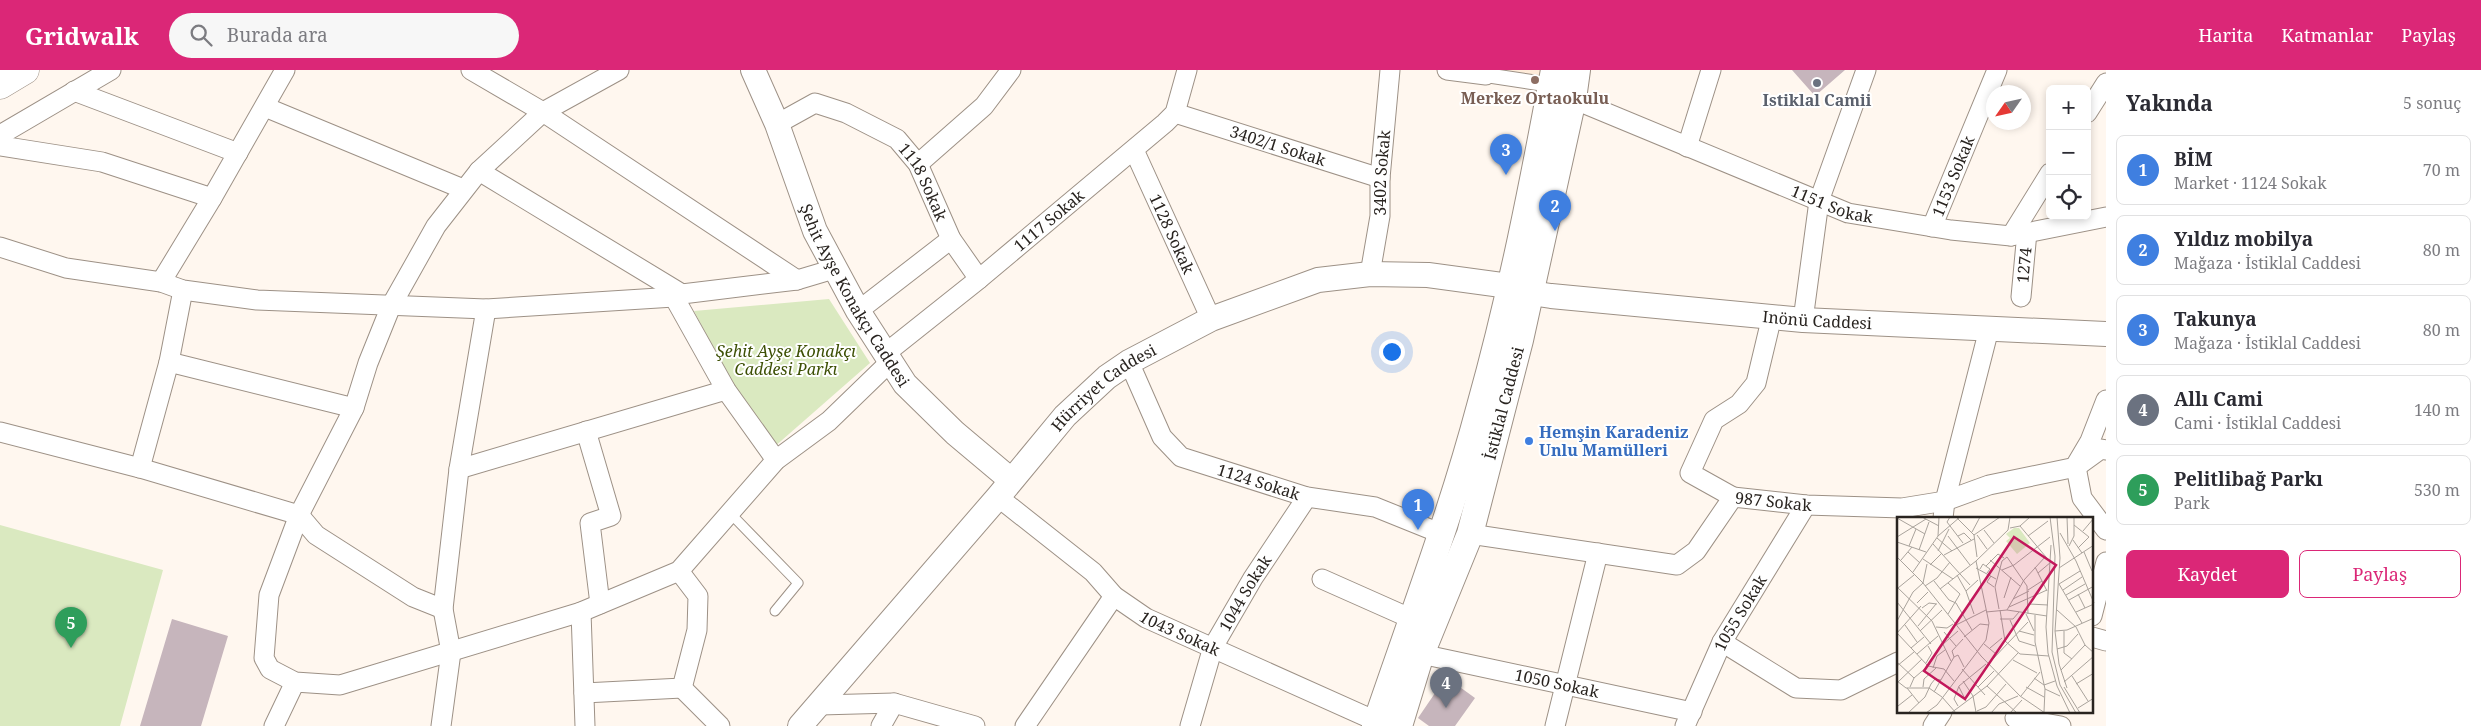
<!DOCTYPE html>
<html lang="tr">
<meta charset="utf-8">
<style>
body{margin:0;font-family:"Noto Serif",serif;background:#f7f7f7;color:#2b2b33}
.controls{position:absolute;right:15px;top:15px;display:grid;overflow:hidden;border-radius:8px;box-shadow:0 2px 8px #0003}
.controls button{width:45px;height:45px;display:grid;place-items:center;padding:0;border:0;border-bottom:1px solid #e1e1e2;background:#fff;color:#2b2b33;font:25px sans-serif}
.compass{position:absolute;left:1986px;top:15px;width:45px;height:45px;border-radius:50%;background:#fff;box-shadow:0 2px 8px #0003;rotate:236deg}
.you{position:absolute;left:1391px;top:281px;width:18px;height:18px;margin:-12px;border:4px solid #fff;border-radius:50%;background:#1a73e8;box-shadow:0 0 0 8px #1a73e833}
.badge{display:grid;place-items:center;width:32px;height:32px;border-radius:50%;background:#db2777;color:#fff;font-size:16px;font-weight:700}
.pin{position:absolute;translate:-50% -41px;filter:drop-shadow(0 1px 2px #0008)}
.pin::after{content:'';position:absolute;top:26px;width:18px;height:15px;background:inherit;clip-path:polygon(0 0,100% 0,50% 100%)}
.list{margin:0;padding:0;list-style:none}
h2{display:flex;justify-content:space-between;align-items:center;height:65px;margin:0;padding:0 20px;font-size:21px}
h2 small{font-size:16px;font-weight:400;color:#7c7c81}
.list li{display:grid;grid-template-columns:32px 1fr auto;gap:15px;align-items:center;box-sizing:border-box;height:70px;margin:0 10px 10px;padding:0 10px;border:1px solid #e1e1e2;border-radius:8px}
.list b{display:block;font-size:19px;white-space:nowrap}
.list p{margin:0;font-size:16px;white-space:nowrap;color:#7c7c81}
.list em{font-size:16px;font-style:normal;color:#7c7c81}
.actions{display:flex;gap:10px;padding:15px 20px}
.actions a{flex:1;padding:11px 0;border:1px solid #db2777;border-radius:8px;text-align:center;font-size:18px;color:#db2777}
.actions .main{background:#db2777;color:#fff}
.icon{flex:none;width:28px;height:28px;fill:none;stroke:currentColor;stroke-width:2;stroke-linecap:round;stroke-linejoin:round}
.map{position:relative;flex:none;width:2106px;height:656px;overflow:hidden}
header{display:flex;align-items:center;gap:30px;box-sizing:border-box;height:70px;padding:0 25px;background:#db2777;color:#fff}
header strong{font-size:24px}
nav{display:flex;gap:28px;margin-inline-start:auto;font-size:18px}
.search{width:350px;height:45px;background:#f7f7f7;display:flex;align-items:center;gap:12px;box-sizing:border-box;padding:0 18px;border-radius:28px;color:#7c7c81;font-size:19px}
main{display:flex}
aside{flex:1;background:#fff}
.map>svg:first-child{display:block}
.built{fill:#feebd9}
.green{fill:#dae9c0}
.building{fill:#c6b5bc}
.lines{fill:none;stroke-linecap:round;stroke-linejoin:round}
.service-casing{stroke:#9d9186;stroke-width:11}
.pedestrian-casing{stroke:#9d9186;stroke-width:16}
.minor-casing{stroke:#9d9186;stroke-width:21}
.tertiary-casing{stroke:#9d9186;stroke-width:26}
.secondary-casing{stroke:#9d9186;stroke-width:28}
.primary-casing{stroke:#9d9186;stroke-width:29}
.service{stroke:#fff;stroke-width:9}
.pedestrian{stroke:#fff;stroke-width:14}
.minor{stroke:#fff;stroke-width:19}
.tertiary{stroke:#fff;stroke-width:24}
.secondary{stroke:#fff;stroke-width:26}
.primary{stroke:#fff;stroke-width:28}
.education-dot{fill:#8d6e63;stroke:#fff;stroke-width:2}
.worship-dot{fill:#6b7280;stroke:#fff;stroke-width:2}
.shop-dot{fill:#3f7fe0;stroke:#fff;stroke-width:2}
.labels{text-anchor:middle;stroke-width:4;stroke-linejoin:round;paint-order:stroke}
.education-label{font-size:16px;font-weight:bold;fill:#785e54;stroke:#fff}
.worship-label{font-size:16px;font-weight:bold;fill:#5b616d;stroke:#fff}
.street-label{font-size:16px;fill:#292420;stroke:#fff}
.park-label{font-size:16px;font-style:italic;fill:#3d5005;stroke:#fff}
.shop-label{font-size:16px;font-weight:bold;fill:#366cbe;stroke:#fff;text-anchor:start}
.inset-road{fill:none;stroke:#a9a39c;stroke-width:1}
.view{fill:#c2185b;fill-opacity:0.15;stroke:#c2185b;stroke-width:2.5}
.inset-edge{fill:none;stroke:#292420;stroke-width:2.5}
</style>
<header>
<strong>Gridwalk</strong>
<div class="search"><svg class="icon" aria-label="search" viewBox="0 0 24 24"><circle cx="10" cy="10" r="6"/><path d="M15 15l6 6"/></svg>Burada ara</div>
<nav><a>Harita</a><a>Katmanlar</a><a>Paylaş</a></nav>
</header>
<main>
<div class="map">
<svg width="2106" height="656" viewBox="0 0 2106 656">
<rect width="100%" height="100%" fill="#fff7ef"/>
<!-- built -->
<path class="built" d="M 1447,0 L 1554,0 L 1551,15 Z"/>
<!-- green -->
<path class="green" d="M 829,229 L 870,293 L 773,378 L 731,312 L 694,241 Z
M 0,455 L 163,500 L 120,656 L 0,656 Z"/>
<!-- building -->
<path class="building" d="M 1792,0 L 1845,0 L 1815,26 Z
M 172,549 L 228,566 L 201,656 L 140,656 Z
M 1446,607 L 1475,628 L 1455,656 L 1429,656 L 1418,648 Z"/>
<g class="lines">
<!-- service casing -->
<g class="service-casing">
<path id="service" d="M 729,442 L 798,513 L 775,541"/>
</g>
<!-- pedestrian casing -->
<g class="pedestrian-casing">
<path id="pedestrian" d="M 1486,5 L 1551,15"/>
</g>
<!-- minor casing -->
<g class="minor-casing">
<g id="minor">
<path d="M 471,0 L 543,42 L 797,210"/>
<path d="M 619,0 L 543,42 L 479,101 L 436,156 L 391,236 L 368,293 L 354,338 L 299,445 L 269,525 L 264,588 L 270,599 L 295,612 L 340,615 L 581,542 L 679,501 L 776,390 L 829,351 L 891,291"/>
<path d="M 1447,0 L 1486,5"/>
<path d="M 74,21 L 238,83"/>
<path id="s1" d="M 1573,29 L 1848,143 L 1951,160 L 2011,166 L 2106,147"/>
<path d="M 265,37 L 463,119"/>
<path id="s2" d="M 1175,43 L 1380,108"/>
<path d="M 2087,43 L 2106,13"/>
<path id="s3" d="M 777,54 L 815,33 L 846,43 L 897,69 L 918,94 L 951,169 L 979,209"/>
<path d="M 0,65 L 111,0"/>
<path d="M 1,76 L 102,92 L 212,128"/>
<path d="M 1687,77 L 1711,0"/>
<path id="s4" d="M 1134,80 L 1211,249"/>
<path d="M 918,94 L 984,36 L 1011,0"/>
<path d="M 479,101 L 682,224"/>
<path id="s5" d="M 1932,157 L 1997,0"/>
<path d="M 2011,166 L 2050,103"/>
<path d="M 0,177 L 66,198 L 161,212 L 183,220 L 257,230 L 486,239 L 674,227 L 682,224 L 797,210 L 834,199"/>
<path id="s6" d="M 1370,204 L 1380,146 L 1380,108 L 1390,0"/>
<path d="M 161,212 L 212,128 L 285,0"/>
<path d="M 674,227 L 726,320 L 776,390"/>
<path id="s7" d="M 2021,227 L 2027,162"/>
<path d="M 858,241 L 951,169"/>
<path d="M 1803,250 L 1819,131 L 1866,0"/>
<path id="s8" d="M 886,283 L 979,209 L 1165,53 L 1175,43 L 1187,0"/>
<path d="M 169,292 L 354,338"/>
<path id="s9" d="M 1129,292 L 1162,367 L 1181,387 L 1307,427 L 1375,437 L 1442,464"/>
<path d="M 586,361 L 611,446 L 590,453 L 600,534"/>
<path d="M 0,362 L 140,398 L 299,445 L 316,465 L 413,527 L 443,539"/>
<path d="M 2077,393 L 2090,371 L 2106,330"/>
<path d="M 2076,397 L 2082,428 L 2106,460"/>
<path d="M 140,398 L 169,292 L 183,220"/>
<path d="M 459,399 L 726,320"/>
<path id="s10" d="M 998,427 L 1093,502 L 1114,526 L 1146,548 L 1387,656"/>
<path d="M 1733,427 L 1690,403 L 1714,350 L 1739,334 L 1756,313 L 1772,246"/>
<path d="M 1943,448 L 1945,431 L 1989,259"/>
<path id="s11" d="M 1470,464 L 1677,495 L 1696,481 L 1733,427 L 1806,435 L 1902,438 L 1945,431 L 1989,415 L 2076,397 L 2101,379 L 2106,380"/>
<path d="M 1322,509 L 1412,549"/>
<path d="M 581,542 L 585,656"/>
<path d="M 2092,546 L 2106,492"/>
<path d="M 2092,567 L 2106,571"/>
<path d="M 1722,572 L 1796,618 L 1841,620 L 1898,592"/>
<path id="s12" d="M 1421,584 L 1692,642"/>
<path d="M 682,618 L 720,656"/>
<path d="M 584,623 L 682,618 L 697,560 L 698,526 L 679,501"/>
<path d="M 820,635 L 894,633 L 975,656"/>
<path d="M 2015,648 L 2061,656"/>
<path d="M 274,656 L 295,612"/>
<path d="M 441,656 L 451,582 L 443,539 L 459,399 L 486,239"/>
<path d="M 881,656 L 894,633"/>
<path d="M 1025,656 L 1114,526"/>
<path id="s13" d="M 1190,656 L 1213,577 L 1253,508 L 1307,427"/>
<path d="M 1555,656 L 1598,483"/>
<path id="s14" d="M 1685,656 L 1722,572 L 1806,435"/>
<path d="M 1933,656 L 1942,642"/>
</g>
</g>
<!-- tertiary casing -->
<g class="tertiary-casing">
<g id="tertiary">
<path id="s15" d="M 753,0 L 777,54 L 815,161 L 858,241 L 905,314 L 955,363 L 1011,410"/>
<path id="s16" d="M 800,656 L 998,427 L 1065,346 L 1107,307 L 1129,292 L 1211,249 L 1318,210 L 1370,204 L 1428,205 L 1509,216 L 1531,223 L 1551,226 L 1803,250 L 2106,264"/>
</g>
</g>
<!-- secondary casing -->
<g class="secondary-casing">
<g id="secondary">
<path d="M 1375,656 C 1411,550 1451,445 1480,336 C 1511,226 1533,113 1554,0"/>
<path id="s17" d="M 1399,656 L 1421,584 L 1470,464 L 1520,270 L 1573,29 L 1577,0"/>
</g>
</g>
<!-- primary casing -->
<g class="primary-casing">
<path id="primary" d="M 0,15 L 25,0"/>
</g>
<!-- service -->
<use href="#service" class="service"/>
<!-- pedestrian -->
<use href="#pedestrian" class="pedestrian"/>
<!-- minor -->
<use href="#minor" class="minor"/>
<!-- tertiary -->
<use href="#tertiary" class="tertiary"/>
<!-- secondary -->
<use href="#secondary" class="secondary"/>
<!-- primary -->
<use href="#primary" class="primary"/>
</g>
<!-- markers -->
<circle class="education-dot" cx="1535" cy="10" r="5"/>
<circle class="worship-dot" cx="1817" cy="13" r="5"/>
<circle class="shop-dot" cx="1529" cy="371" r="5"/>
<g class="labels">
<!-- education labels -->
<g class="education-label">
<text x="1535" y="34">Merkez Ortaokulu</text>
</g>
<!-- worship labels -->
<g class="worship-label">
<text x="1817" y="36">Istiklal Camii</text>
</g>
<!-- street labels -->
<g class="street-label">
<text dy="6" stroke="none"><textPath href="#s2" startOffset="108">3402/1 Sokak</textPath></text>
<text dy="6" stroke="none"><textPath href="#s6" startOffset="102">3402 Sokak</textPath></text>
<text dy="6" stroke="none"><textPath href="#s5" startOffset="55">1153 Sokak</textPath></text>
<text dy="6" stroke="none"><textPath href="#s3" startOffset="184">1118 Sokak</textPath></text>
<text dy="6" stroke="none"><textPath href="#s1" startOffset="280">1151 Sokak</textPath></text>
<text dy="6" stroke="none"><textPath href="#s8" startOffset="210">1117 Sokak</textPath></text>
<text dy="6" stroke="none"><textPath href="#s4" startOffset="92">1128 Sokak</textPath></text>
<text dy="6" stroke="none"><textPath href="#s7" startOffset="32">1274</textPath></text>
<text dy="6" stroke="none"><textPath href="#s15" startOffset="248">Şehit Ayşe Konakçı Caddesi</textPath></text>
<text dy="6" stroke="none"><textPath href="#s16" startOffset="1201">Inönü Caddesi</textPath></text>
<text dy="6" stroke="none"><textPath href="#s16" startOffset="456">Hürriyet Caddesi</textPath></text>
<text dy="6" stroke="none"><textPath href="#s17" startOffset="340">İstiklal Caddesi</textPath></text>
<text dy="6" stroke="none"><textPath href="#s9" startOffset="191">1124 Sokak</textPath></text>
<text dy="6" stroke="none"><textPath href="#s11" startOffset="339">987 Sokak</textPath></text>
<text dy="6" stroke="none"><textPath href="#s13" startOffset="145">1044 Sokak</textPath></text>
<text dy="6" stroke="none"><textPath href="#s14" startOffset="126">1055 Sokak</textPath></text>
<text dy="6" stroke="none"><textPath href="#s10" startOffset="229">1043 Sokak</textPath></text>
<text dy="6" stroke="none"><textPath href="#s12" startOffset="139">1050 Sokak</textPath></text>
</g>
<!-- park labels -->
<g class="park-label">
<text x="786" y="287">Şehit Ayşe Konakçı<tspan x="786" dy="18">Caddesi Parkı</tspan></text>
</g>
<!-- shop labels -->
<g class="shop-label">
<text x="1539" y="368">Hemşin Karadeniz<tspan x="1539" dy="18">Unlu Mamülleri</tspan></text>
</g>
</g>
<!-- overview -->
<g transform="translate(1897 447)">
<rect width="196" height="196" fill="#fff7ef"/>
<path d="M 117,11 L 122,11 L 133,26 L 120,37 L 109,24 L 113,21 L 109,17 Z" fill="#dae9c0"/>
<path class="inset-road" d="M 25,0 L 42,9M 53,0 L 50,5 L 66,26M 59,0 L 77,18 L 80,40M 153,0 L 158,39 L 155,135 L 163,168 L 179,196M 160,0 L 163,41 L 158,114 L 162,147 L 170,171M 170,0 L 171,27M 0,1 L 28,17M 177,8 L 192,20 L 181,31M 123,9 L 154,46M 113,11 L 123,9 L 133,0M 87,13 L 97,26M 186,14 L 197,1M 75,15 L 83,0M 163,16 L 179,44 L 197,86M 77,18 L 103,0M 80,18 L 90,32M 41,19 L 63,0M 51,19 L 73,48M 61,19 L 67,16 L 74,23M 131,19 L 151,4M 0,20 L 29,2M 40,21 L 55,34M 176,23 L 185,36M 0,25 L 29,35M 36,27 L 73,68M 154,28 L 149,110 L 151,136 L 160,169 L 173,196M 12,29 L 19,12M 172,29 L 177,19 L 177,0M 22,33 L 32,5M 41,34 L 52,12M 11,35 L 23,46M 187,35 L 195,54M 47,38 L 77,22M 0,40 L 26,66 L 84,139 L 123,179 L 148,196M 26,42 L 56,62M 4,43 L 15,30M 93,43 L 123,69M 33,48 L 45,36M 89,49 L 101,37 L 107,41M 138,50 L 150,74M 79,51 L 99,62M 162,51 L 197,28M 83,52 L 86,47 L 90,50 L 93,52 L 90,56M 105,53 L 117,48 L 153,20M 183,54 L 162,67 L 185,106M 16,55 L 41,19 L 42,0M 141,56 L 154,45M 60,58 L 69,74M 94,59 L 90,65 L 97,70M 37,64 L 52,83 L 59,86 L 75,113M 51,66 L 63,77M 28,69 L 40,61 L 53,45M 0,70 L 35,104 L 54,144M 1,71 L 17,58M 43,72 L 79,44M 131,73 L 145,64M 166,73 L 185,60M 181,77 L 188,91M 169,78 L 188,67M 107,81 L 114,60M 116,82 L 132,74M 172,83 L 197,69M 0,85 L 34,127M 20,86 L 31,75M 132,87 L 151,88M 112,90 L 150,73M 25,91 L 32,86 L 40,87M 102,92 L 98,70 L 105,44 L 110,40 L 130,69 L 131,97M 103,93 L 108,124 L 123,137 L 152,139M 110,93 L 127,63 L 149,39M 160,93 L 179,110 L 188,128 L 197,136M 89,95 L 110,93 L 150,99M 179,95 L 197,87M 51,97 L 63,77M 77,97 L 69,74 L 81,63M 129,97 L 137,114M 138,98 L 138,125 L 148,172 L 147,195M 103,102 L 116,102 L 122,95M 113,103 L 122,124 L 138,129M 0,104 L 16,75 L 26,66 L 30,47M 8,108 L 20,125M 21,109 L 39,87M 57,109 L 89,93M 39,110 L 50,111 L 56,107M 23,114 L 45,93M 122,114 L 137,118M 158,114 L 170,113 L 197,101M 167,114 L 167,136 L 175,142M 47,115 L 59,129M 0,116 L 31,149 L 47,152 L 57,164M 0,116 L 24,89M 67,120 L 83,107 L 92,108M 111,126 L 131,105M 87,127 L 99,137M 45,128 L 61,114M 14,131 L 27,120M 93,131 L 105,121M 160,132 L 170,129 L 181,117M 20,137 L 41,119M 57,140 L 61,138 L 67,150M 95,143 L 111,126M 116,143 L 140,156M 0,145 L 17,161M 29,146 L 35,136 L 31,129M 0,149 L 17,135M 36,151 L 40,139 L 48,133M 65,152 L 88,178M 164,153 L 188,128M 175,159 L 191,184M 137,161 L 147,168 L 158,164M 0,164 L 9,171 L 32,171 L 45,180 L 59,196M 66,164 L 76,179 L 79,195M 1,165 L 25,142M 167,165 L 197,139M 179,167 L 197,156M 90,169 L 120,196M 13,170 L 17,161 L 31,149M 26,170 L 27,162 L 39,151M 62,170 L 69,184M 81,170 L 97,154M 129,170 L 147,180M 167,170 L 183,196M 10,171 L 22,186M 148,172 L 163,179M 37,175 L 57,140 L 55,134 L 66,122M 124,179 L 143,155M 1,189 L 15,178M 61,189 L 57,182 L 62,169 L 89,147M 181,191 L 197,181M 80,194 L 89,190 L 109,167M 11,196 L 28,180 L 34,167 L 38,162 L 44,163M 29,196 L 40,188 L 89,123 L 92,106 L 79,44 L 111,13 L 113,0M 54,196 L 90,169 L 121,136M 94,196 L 102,187 L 121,179M 113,196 L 125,183"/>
<path class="view" d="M 117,20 L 159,48 L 68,182 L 27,154 Z"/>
<rect width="196" height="196" class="inset-edge"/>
</g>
</svg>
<div class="controls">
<button>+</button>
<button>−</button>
<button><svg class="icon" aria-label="locate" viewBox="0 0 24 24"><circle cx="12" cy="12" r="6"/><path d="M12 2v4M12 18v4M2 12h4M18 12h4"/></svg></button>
</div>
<svg class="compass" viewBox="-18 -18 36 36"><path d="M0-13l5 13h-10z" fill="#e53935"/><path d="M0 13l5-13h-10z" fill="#7c7c81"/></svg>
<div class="you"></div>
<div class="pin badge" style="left:1418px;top:460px;background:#3f7fe0">1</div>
<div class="pin badge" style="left:1555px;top:161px;background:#3f7fe0">2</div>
<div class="pin badge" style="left:1506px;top:105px;background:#3f7fe0">3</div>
<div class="pin badge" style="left:1446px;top:638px;background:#6b7280">4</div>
<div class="pin badge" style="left:71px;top:578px;background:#2e9e5b">5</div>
</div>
<aside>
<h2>Yakında<small>5 sonuç</small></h2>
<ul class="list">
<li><span class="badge" style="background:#3f7fe0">1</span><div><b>BİM</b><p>Market · 1124 Sokak</p></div><em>70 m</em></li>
<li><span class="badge" style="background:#3f7fe0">2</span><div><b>Yıldız mobilya</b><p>Mağaza · İstiklal Caddesi</p></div><em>80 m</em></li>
<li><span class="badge" style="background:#3f7fe0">3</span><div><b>Takunya</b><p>Mağaza · İstiklal Caddesi</p></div><em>80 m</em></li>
<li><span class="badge" style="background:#6b7280">4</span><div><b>Allı Cami</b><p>Cami · İstiklal Caddesi</p></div><em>140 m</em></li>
<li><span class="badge" style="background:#2e9e5b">5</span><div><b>Pelitlibağ Parkı</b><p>Park</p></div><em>530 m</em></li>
</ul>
<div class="actions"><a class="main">Kaydet</a><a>Paylaş</a></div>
</aside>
</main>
